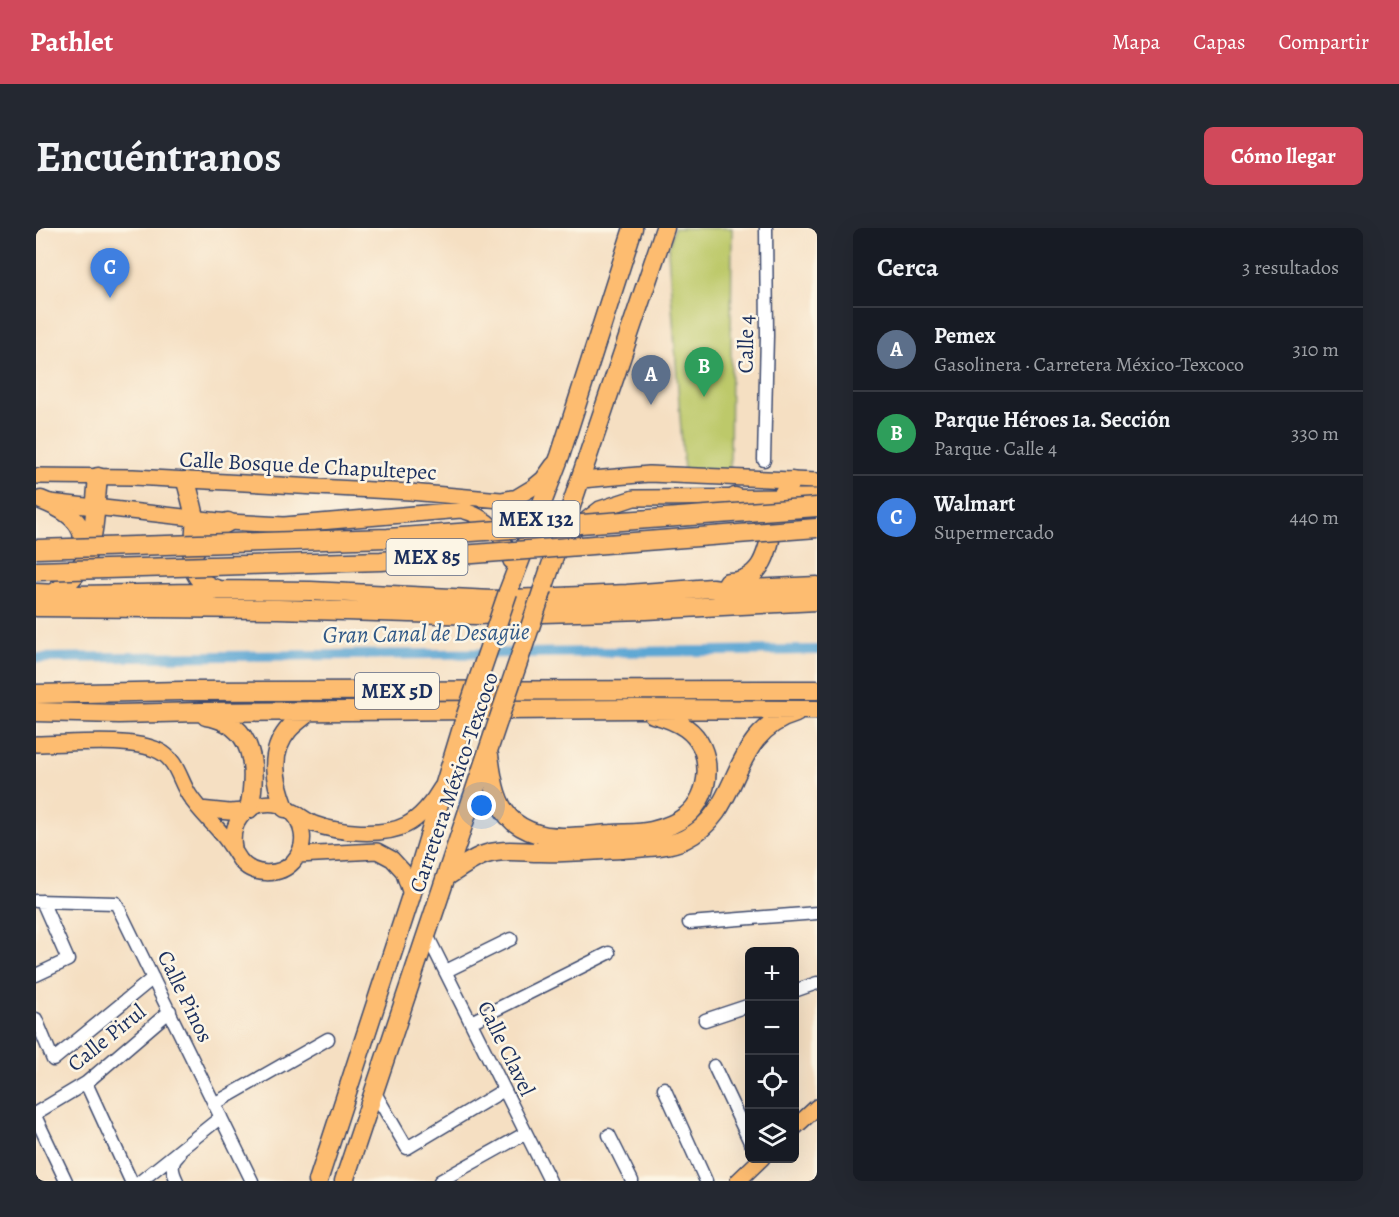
<!DOCTYPE html>
<html lang="es">
<meta charset="utf-8">
<style>
body{margin:0;font-family:Alegreya,serif;background:#242831;color:#f1f3f6}
.controls{position:absolute;right:18px;bottom:18px;display:grid;overflow:hidden;border-radius:9px;box-shadow:0 6px 24px #0002}
.controls button{width:54px;height:54px;display:grid;place-items:center;padding:0;border:0;border-bottom:2px solid #363941;background:#171b24;color:#f1f3f6;font:30px sans-serif}
.you{position:absolute;left:446px;top:578px;width:21px;height:21px;margin:-15px;border:4px solid #fff;border-radius:50%;background:#1a73e8;box-shadow:0 0 0 9px #1a73e833}
.badge{display:grid;place-items:center;width:39px;height:39px;border-radius:50%;background:#d1495b;color:#fff;font-size:20px;font-weight:700}
.pin{position:absolute;translate:-50% -50px;filter:drop-shadow(0 2px 3px #0008)}
.pin::after{content:'';position:absolute;top:32px;width:21px;height:18px;background:inherit;clip-path:polygon(0 0,100% 0,50% 100%)}
.list{margin:0;padding:0;list-style:none}
h2{display:flex;justify-content:space-between;align-items:center;height:78px;margin:0;padding:0 24px;font-size:26px}
h2 small{font-size:20px;font-weight:400;color:#9ea1a6}
.list li{display:grid;grid-template-columns:39px 1fr auto;gap:18px;align-items:center;box-sizing:border-box;height:84px;padding:0 24px;border-top:2px solid #363941}
.list b{display:block;font-size:22px;white-space:nowrap}
.list p{margin:0;font-size:20px;white-space:nowrap;color:#9ea1a6}
.list em{font-size:20px;font-style:normal;color:#9ea1a6}
.icon{flex:none;width:33px;height:33px;fill:none;stroke:currentColor;stroke-width:2;stroke-linecap:round;stroke-linejoin:round}
.map{position:relative;flex:none;width:781px;height:953px;overflow:hidden;border-radius:9px}
header{display:flex;align-items:center;gap:36px;box-sizing:border-box;height:84px;padding:0 30px;background:#d1495b;color:#fff}
header strong{font-size:28px}
nav{display:flex;gap:33px;margin-inline-start:auto;font-size:21px}
.intro{display:flex;align-items:center;justify-content:space-between;box-sizing:border-box;height:144px;padding:0 36px}
h1{margin:0;font-size:42px}
.button{padding:15px 27px;border-radius:9px;background:#d1495b;color:#fff;font-size:21px;font-weight:700}
main{display:flex;gap:36px;padding:0 36px}
aside{flex:1;background:#171b24;border-radius:9px;box-shadow:0 6px 24px #0002}
.map>svg:first-child{display:block}
.green{fill:#bdc96b;stroke:#6c7c64;stroke-width:1.5}
.lines{fill:none;stroke-linecap:round;stroke-linejoin:round}
.canal{stroke:#5ba6d3;stroke-width:10}
.minor-casing{stroke:#3c496d;stroke-width:15}
.major-casing{stroke:#3c496d;stroke-width:18}
.highway-casing{stroke:#3c496d;stroke-width:21}
.minor{stroke:#fff;stroke-width:12}
.major{stroke:#fdbc6f;stroke-width:15}
.highway{stroke:#fdbc6f;stroke-width:18}
.highway-bridge-casing{stroke:#3c496d;stroke-width:21;stroke-linecap:butt}
.highway-bridge{stroke:#fdbc6f;stroke-width:18}
.labels{text-anchor:middle;stroke-width:5;stroke-linejoin:round;paint-order:stroke}
.shield{fill:#fcf5e5;stroke:#5e6a86;stroke-width:1.5}
.shield-label{font-size:21px;font-weight:bold;fill:#1b2f5e}
.street-label{font-size:22px;fill:#1b2f5e;stroke:#fcf5e5}
.water-label{font-size:24px;font-style:italic;fill:#315987;stroke:#fcf5e5}
</style>
<header>
<strong>Pathlet</strong>
<nav><a>Mapa</a><a>Capas</a><a>Compartir</a></nav>
</header>
<div class="intro"><h1>Encuéntranos</h1><a class="button">Cómo llegar</a></div>
<main>
<div class="map">
<svg width="781" height="953" viewBox="0 0 781 953">
<rect width="100%" height="100%" fill="#fcf5e5"/>
<filter id="ink" filterUnits="userSpaceOnUse"><feTurbulence type="fractalNoise" baseFrequency=".0167" numOctaves="2"/><feDisplacementMap in="SourceGraphic" scale="12" xChannelSelector="R" yChannelSelector="G"/><feConvolveMatrix kernelMatrix="1 2 1 2 8 2 1 2 1" color-interpolation-filters="sRGB"/></filter>
<filter id="wash" filterUnits="userSpaceOnUse"><feTurbulence type="fractalNoise" baseFrequency=".008" numOctaves="4" result="noise"/><feDisplacementMap in="SourceGraphic" scale="24" xChannelSelector="R" yChannelSelector="G"/><feGaussianBlur stdDeviation="1.35" result="paint"/><feColorMatrix in="noise" values="0 0 0 0 0 0 0 0 0 0 0 0 0 0 0 0 0 1.4 0 .05"/><feComposite in="paint" operator="in"/></filter>
<g filter="url(#wash)">
<rect width="100%" height="100%" fill="#f5dfc2"/>
<!-- green -->
<path class="green" d="M 638,0 L 696,0 L 694,245 L 648,243 L 632,23 Z"/>
<g class="lines">
<!-- canal -->
<path class="canal" d="M 0,430 L 781,422"/>
</g>
</g>
<g filter="url(#ink)">
<g class="lines">
<!-- minor casing -->
<g class="minor-casing">
<path id="minor" d="M 728,232 L 731,107 L 730,0
M 0,673 L 80,675 L 216,953
M 653,695 L 781,685
M 391,707 L 514,953
M 410,743 L 475,711
M 0,747 L 32,732 L 6,673
M 758,763 L 781,755
M 0,791 L 17,832 L 117,750
M 669,792 L 714,777
M 435,794 L 573,725
M 678,838 L 714,914
M 50,855 L 95,953
M 628,860 L 670,953
M 339,865 L 371,920 L 468,862
M 178,876 L 292,811
M 0,885 L 50,855 L 134,783
M 0,890 L 30,953
M 573,907 L 596,953
M 105,953 L 185,889
M 141,953 C 136,943 134,935 143,927
M 404,953 L 490,905"/>
</g>
<!-- major casing -->
<g class="major-casing">
<path id="major" d="M 0,248 L 97,249 L 374,264 L 465,272 L 481,269 L 496,260 L 507,251 L 517,237
M 546,252 L 613,246 L 781,253
M 14,274 L 192,294 L 248,297 L 425,282 C 451,288 469,307 475,333
M 541,299 L 564,281 L 598,270 L 781,269
M 0,516 C 33,516 94,509 123,523 C 141,532 143,551 153,567 C 162,581 175,593 186,606 C 193,614 198,623 204,632 C 216,648 243,649 257,634 C 264,626 268,615 266,605 C 259,558 189,570 198,620
M 164,581 L 193,584 L 210,583
M 258,584 C 265,588 271,593 278,596 C 302,605 347,609 370,597 C 384,590 397,574 405,560
M 262,627 L 341,623 L 356,631 L 367,643 L 375,666
M 758,900 L 781,879
M 702,953 L 726,930"/>
</g>
<!-- highway casing -->
<g class="highway-casing">
<path id="highway" d="M 150,253 C 153,265 157,278 159,290 C 162,318 142,350 183,362
M 699,269 L 714,276 L 729,293
M 5,272 C 20,278 40,287 46,304 C 47,310 47,317 48,323
M 158,324 L 170,306 L 192,294
M 692,354 C 746,353 727,283 756,253
M 507,361 L 629,0
M 472,364 L 524,228 L 597,0
M 0,365 L 40,367 L 159,365 L 183,362 L 275,363 L 456,372 L 591,366 L 676,360 L 691,362 L 781,358
M 18,365 C 62,338 57,295 62,249
M 0,379 L 242,381 L 440,387 L 610,382 L 781,373
M 0,466 L 146,463 L 781,462
M 0,484 L 83,486 L 165,484 L 601,481 L 781,482
M 170,488 C 220,495 221,543 213,581
M 453,527 C 456,549 459,578 478,594 C 487,601 500,606 511,608 C 532,611 554,607 575,606 C 589,605 603,606 616,603 C 628,600 640,596 650,588 C 676,567 679,521 650,500 C 640,493 629,489 617,486
M 249,580 C 239,554 232,526 252,502 C 258,495 267,489 274,483
M 410,649 C 421,642 433,633 445,628 C 464,620 485,624 504,624 C 532,625 559,622 586,621 C 607,619 630,620 649,611 C 708,582 691,505 760,485
M 282,953 L 374,671 L 428,493
M 308,953 L 462,493"/>
</g>
<!-- minor -->
<use href="#minor" class="minor"/>
<!-- major -->
<use href="#major" class="major"/>
<!-- highway -->
<use href="#highway" class="highway"/>
<!-- highway-bridge casing -->
<g class="highway-bridge-casing">
<path id="highway-bridge" d="M 0,321 L 352,310 L 781,279
M 0,343 L 345,333 L 781,300
M 428,493 L 472,364
M 462,493 L 507,361"/>
</g>
<!-- highway-bridge -->
<use href="#highway-bridge" class="highway-bridge"/>
</g>
</g>
<g class="labels">
<!-- shield labels -->
<g class="shield">
<rect x="456.5" y="273" width="87" height="36" rx="4.5"/>
<rect x="350.5" y="311" width="81" height="36" rx="4.5"/>
<rect x="319" y="445" width="84" height="36" rx="4.5"/>
</g>
<g class="shield-label">
<text x="500" y="298">MEX 132</text>
<text x="391" y="336">MEX 85</text>
<text x="361" y="470">MEX 5D</text>
</g>
<!-- street labels -->
<g class="street-label">
<text transform="translate(709 116) rotate(-89)" y="8">Calle 4</text>
<text transform="translate(272 237) rotate(3)" y="8">Calle Bosque de Chapultepec</text>
<text transform="translate(417 554) rotate(-71)" y="8">Carretera México-Texcoco</text>
<text transform="translate(150 768) rotate(64)" y="8">Calle Pinos</text>
<text transform="translate(70 809) rotate(-39)" y="8">Calle Pirul</text>
<text transform="translate(471 820) rotate(64)" y="8">Calle Clavel</text>
</g>
<!-- water labels -->
<g class="water-label">
<text transform="translate(390 405) rotate(-1)" y="8">Gran Canal de Desagüe</text>
</g>
</g>
</svg>
<div class="controls">
<button>+</button>
<button>−</button>
<button><svg class="icon" aria-label="locate" viewBox="0 0 24 24"><circle cx="12" cy="12" r="6"/><path d="M12 2v4M12 18v4M2 12h4M18 12h4"/></svg></button>
<button><svg class="icon" aria-label="layers" viewBox="0 0 24 24"><path d="M12 4l9 5-9 5-9-5zM3 14l9 5 9-5"/></svg></button>
</div>
<div class="you"></div>
<div class="pin badge" style="left:615px;top:177px;background:#5c6f8a">A</div>
<div class="pin badge" style="left:668px;top:169px;background:#2e9e5b">B</div>
<div class="pin badge" style="left:74px;top:70px;background:#3f7fe0">C</div>
</div>
<aside>
<h2>Cerca<small>3 resultados</small></h2>
<ul class="list">
<li><span class="badge" style="background:#5c6f8a">A</span><div><b>Pemex</b><p>Gasolinera · Carretera México-Texcoco</p></div><em>310 m</em></li>
<li><span class="badge" style="background:#2e9e5b">B</span><div><b>Parque Héroes 1a. Sección</b><p>Parque · Calle 4</p></div><em>330 m</em></li>
<li><span class="badge" style="background:#3f7fe0">C</span><div><b>Walmart</b><p>Supermercado</p></div><em>440 m</em></li>
</ul>
</aside>
</main>
